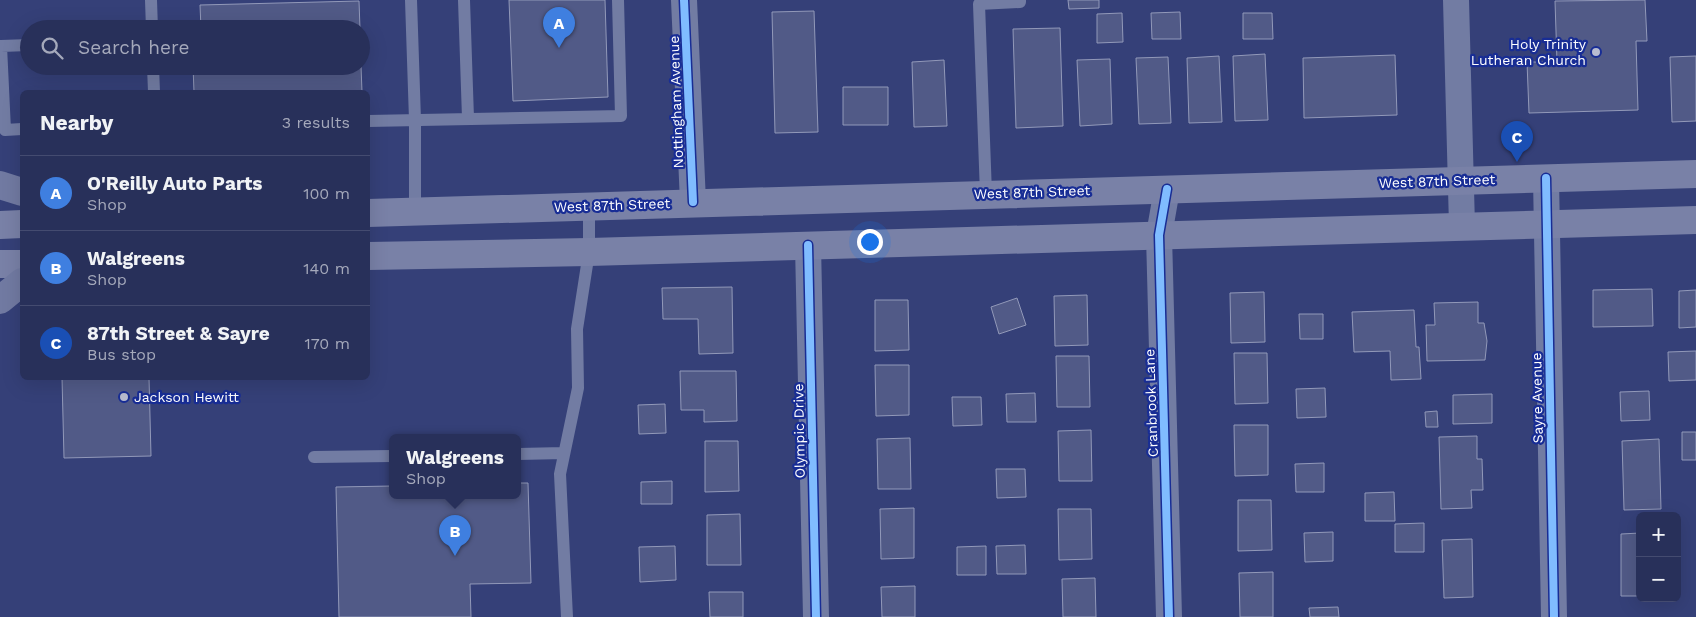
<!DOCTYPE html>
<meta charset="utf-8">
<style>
body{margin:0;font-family:"Work Sans",sans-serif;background:#303860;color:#f1f3f6}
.controls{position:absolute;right:15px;bottom:15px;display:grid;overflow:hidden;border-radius:8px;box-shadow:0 5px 20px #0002}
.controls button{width:45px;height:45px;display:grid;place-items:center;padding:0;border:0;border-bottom:1px solid #444b70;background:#28305a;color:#f1f3f6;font:25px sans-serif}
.you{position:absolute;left:869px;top:241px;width:18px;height:18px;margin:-12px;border:4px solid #fff;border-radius:50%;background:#1a73e8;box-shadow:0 0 0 8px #1a73e833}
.badge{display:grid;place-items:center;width:32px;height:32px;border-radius:50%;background:#8abfa5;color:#fff;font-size:16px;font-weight:700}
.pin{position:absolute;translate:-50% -41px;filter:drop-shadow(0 1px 2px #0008)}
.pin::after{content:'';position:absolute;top:26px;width:18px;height:15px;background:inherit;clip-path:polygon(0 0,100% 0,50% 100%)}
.popup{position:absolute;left:389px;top:434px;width:132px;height:65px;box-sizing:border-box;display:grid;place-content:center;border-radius:8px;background:#28305a;filter:drop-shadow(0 1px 4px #0005);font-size:16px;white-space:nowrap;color:#a5a9bb}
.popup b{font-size:19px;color:#f1f3f6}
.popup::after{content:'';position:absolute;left:50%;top:100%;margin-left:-10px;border:10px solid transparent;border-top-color:#28305a}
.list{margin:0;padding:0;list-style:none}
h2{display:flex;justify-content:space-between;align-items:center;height:65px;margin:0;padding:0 20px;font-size:21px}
h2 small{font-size:16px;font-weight:400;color:#a5a9bb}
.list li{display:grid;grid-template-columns:32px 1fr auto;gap:15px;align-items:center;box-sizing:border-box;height:75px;padding:0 20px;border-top:1px solid #444b70}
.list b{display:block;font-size:19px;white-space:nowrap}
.list p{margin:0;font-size:16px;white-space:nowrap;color:#a5a9bb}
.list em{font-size:16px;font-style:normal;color:#a5a9bb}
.icon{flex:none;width:28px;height:28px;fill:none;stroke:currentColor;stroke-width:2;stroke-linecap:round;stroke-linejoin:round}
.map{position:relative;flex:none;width:1696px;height:617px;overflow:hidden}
.search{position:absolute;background:#28305a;box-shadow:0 5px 20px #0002;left:20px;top:20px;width:350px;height:55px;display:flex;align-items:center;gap:12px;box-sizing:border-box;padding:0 18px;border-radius:28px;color:#a5a9bb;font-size:19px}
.panel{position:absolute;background:#28305a;box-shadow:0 5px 20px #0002;left:20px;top:90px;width:350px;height:290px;border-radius:8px}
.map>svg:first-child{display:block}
.building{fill:#515a87;stroke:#9299b9}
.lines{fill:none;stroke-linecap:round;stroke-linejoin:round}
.lane{stroke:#727ca3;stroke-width:12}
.street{stroke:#727ca3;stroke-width:26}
.secondary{stroke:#7981a7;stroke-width:28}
.primary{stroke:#717aa2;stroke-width:28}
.cycleway-casing{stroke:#182d95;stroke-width:11}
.cycleway{stroke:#80bcff;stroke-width:8}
.poi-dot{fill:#b8bcd0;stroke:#182d95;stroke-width:2}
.labels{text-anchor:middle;stroke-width:4.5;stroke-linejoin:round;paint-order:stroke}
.poi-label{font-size:14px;fill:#fff;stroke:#182d95;text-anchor:end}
.street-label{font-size:14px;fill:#fff;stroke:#182d95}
</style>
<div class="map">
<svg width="1696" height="617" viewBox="0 0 1696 617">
<rect width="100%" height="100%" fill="#354078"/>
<!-- building -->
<path class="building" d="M 509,0 L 605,0 L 608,97 L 513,101 Z
M 1068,0 L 1099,0 L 1099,8 L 1069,9 Z
M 1645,0 L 1647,41 L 1636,41 L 1638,110 L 1529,113 L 1527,62 L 1557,62 L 1555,1 Z
M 359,1 L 360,29 L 201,29 L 200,5 Z
M 814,11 L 818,132 L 775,133 L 772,12 Z
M 1180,12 L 1181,39 L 1152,39 L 1151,13 Z
M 1122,13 L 1123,42 L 1097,43 L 1097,14 Z
M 1243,13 L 1272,13 L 1273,39 L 1243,39 Z
M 1060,28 L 1063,126 L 1016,128 L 1013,29 Z
M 1265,54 L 1268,120 L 1235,121 L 1233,56 Z
M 1395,55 L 1397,115 L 1304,118 L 1303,58 Z
M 1219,56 L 1222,122 L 1189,123 L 1187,58 Z
M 1696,56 L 1696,121 L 1672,122 L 1670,57 Z
M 1168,57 L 1171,123 L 1139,124 L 1136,58 Z
M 1110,59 L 1112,124 L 1080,126 L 1077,60 Z
M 944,60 L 947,126 L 914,127 L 912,62 Z
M 193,66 L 361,66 L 362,92 L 194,92 Z
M 843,87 L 888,87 L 888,125 L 843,125 Z
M 732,287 L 733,353 L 699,354 L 698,319 L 663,319 L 662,288 Z
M 1652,289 L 1653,326 L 1593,327 L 1593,290 Z
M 1696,290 L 1696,327 L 1679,328 L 1679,291 Z
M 1264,292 L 1265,342 L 1231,343 L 1230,293 Z
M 1087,295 L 1088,345 L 1055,346 L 1054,296 Z
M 1017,298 L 1026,325 L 999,334 L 991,307 Z
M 875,300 L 908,300 L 909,350 L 875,351 Z
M 1478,302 L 1478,323 L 1484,323 L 1487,341 L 1485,360 L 1427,361 L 1426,325 L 1435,325 L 1434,303 Z
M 1414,310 L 1416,347 L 1419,347 L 1421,379 L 1391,380 L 1390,351 L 1354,352 L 1352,312 Z
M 1299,314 L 1323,314 L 1323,339 L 1300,339 Z
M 1696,351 L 1696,380 L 1669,381 L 1668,352 Z
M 1234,353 L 1267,353 L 1268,403 L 1235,404 Z
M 1056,356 L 1089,356 L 1090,407 L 1057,407 Z
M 875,365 L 909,365 L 909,415 L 876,416 Z
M 680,371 L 736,371 L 737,421 L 704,422 L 704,410 L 681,410 Z
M 62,378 L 149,378 L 151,456 L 64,458 Z
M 1325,388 L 1326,417 L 1297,418 L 1296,389 Z
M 1649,391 L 1650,420 L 1621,421 L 1620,392 Z
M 1035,393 L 1036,422 L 1007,422 L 1006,394 Z
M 1492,394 L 1492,423 L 1453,424 L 1453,395 Z
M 952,397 L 981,397 L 982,425 L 953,426 Z
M 665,404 L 666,433 L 639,434 L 638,405 Z
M 1437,411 L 1438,427 L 1426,427 L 1425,412 Z
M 1234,425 L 1268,425 L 1268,475 L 1235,476 Z
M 1091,430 L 1092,481 L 1059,481 L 1058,431 Z
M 1682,432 L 1696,432 L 1696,460 L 1682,460 Z
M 1477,436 L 1477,459 L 1482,459 L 1483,490 L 1471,490 L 1472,508 L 1441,509 L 1439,437 Z
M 910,438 L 911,489 L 878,489 L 877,439 Z
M 1659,439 L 1661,509 L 1624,510 L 1622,441 Z
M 705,441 L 738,441 L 739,491 L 705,492 Z
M 1324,463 L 1324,492 L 1296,492 L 1295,464 Z
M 996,469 L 1025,469 L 1026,497 L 997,498 Z
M 672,481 L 672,504 L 641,504 L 641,482 Z
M 518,483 L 528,483 L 531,583 L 470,584 L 471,617 L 339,617 L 336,487 L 392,486 L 392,495 L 518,495 Z
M 1394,492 L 1395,521 L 1365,521 L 1365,493 Z
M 1238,500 L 1271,500 L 1272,550 L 1238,551 Z
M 914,508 L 914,558 L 881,559 L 880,509 Z
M 1058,509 L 1091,509 L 1092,559 L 1059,560 Z
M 740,514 L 741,565 L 707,565 L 707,515 Z
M 1424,523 L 1424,552 L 1395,552 L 1395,524 Z
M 1333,532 L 1333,561 L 1305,562 L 1304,533 Z
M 1640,533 L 1640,596 L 1621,596 L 1621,534 Z
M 1472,539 L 1473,597 L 1444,598 L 1442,540 Z
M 1025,545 L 1026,574 L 997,574 L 996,546 Z
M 675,546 L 676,580 L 640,582 L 639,547 Z
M 986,546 L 986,575 L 957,575 L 957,547 Z
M 1273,572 L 1273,617 L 1240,617 L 1239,573 Z
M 1095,578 L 1096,617 L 1063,617 L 1062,579 Z
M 915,586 L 915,617 L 882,617 L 881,587 Z
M 709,592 L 743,592 L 743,617 L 710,617 Z
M 1338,607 L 1339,617 L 1310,617 L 1309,608 Z"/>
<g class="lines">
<!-- lane -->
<path class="lane" d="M 151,0 L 152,29
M 411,0 L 415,120 L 415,211
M 464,0 L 468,118
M 153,66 L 154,92
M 368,121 L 621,116 L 618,0
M 22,129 L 5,130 L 1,46 L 29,45
M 986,194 L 979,4 L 1020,2 L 1020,0
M 518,454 L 564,453
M 314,457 L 392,456
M 567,617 L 560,474 L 578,388 L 577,329 L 589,252 L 589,205"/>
<!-- street -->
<path class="street" d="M 684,0 L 693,202
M 1456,0 L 1462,226
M 1546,178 L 1554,617
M 1167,189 L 1159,235 L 1169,617
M 808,245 L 816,617"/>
<!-- secondary -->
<path class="secondary" d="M 368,213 L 1696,174
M 0,225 L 22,224
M 368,256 L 589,252 L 1696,220
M 0,264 L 22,264"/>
<!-- primary -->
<path class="primary" d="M 0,185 L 22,192
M 0,300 L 22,282"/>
<!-- cycleway casing -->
<g class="cycleway-casing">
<path id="cycleway" d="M 684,0 L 693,202
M 1546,178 L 1554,617
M 1167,189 L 1159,235 L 1169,617
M 808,245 L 816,617"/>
</g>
<!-- cycleway -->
<use href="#cycleway" class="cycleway"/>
</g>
<!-- markers -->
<g class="poi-dot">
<circle cx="1596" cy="52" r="5"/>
<circle cx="124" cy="397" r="5"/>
</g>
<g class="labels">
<!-- poi labels -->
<g class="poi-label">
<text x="1586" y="49">Holy Trinity<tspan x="1586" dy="16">Lutheran Church</tspan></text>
<text x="134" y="402" text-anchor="start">Jackson Hewitt</text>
</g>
<!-- street labels -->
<g class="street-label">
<text transform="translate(676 102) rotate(-92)" y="5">Nottingham Avenue</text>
<text transform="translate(1437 181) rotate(-2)" y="5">West 87th Street</text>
<text transform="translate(1032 192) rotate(-2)" y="5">West 87th Street</text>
<text transform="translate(612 205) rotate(-2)" y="5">West 87th Street</text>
<text transform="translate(1537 398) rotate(-91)" y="5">Sayre Avenue</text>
<text transform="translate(1151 403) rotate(-92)" y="5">Cranbrook Lane</text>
<text transform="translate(799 431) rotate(-91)" y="5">Olympic Drive</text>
</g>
</g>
</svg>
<div class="controls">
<button>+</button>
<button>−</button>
</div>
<div class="you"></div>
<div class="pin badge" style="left:559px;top:48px;background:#3f7fe0">A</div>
<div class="pin badge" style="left:455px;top:556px;background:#3f7fe0">B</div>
<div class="popup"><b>Walgreens</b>Shop</div>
<div class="pin badge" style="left:1517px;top:162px;background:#1a4fb4">C</div>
<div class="search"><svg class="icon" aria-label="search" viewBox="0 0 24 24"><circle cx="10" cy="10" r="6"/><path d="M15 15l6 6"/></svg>Search here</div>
<section class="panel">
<h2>Nearby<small>3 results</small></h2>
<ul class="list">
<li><span class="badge" style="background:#3f7fe0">A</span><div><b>O'Reilly Auto Parts</b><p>Shop</p></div><em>100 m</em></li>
<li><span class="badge" style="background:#3f7fe0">B</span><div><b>Walgreens</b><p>Shop</p></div><em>140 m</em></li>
<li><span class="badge" style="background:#1a4fb4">C</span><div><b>87th Street &amp; Sayre</b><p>Bus stop</p></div><em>170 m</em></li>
</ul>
</section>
</div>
